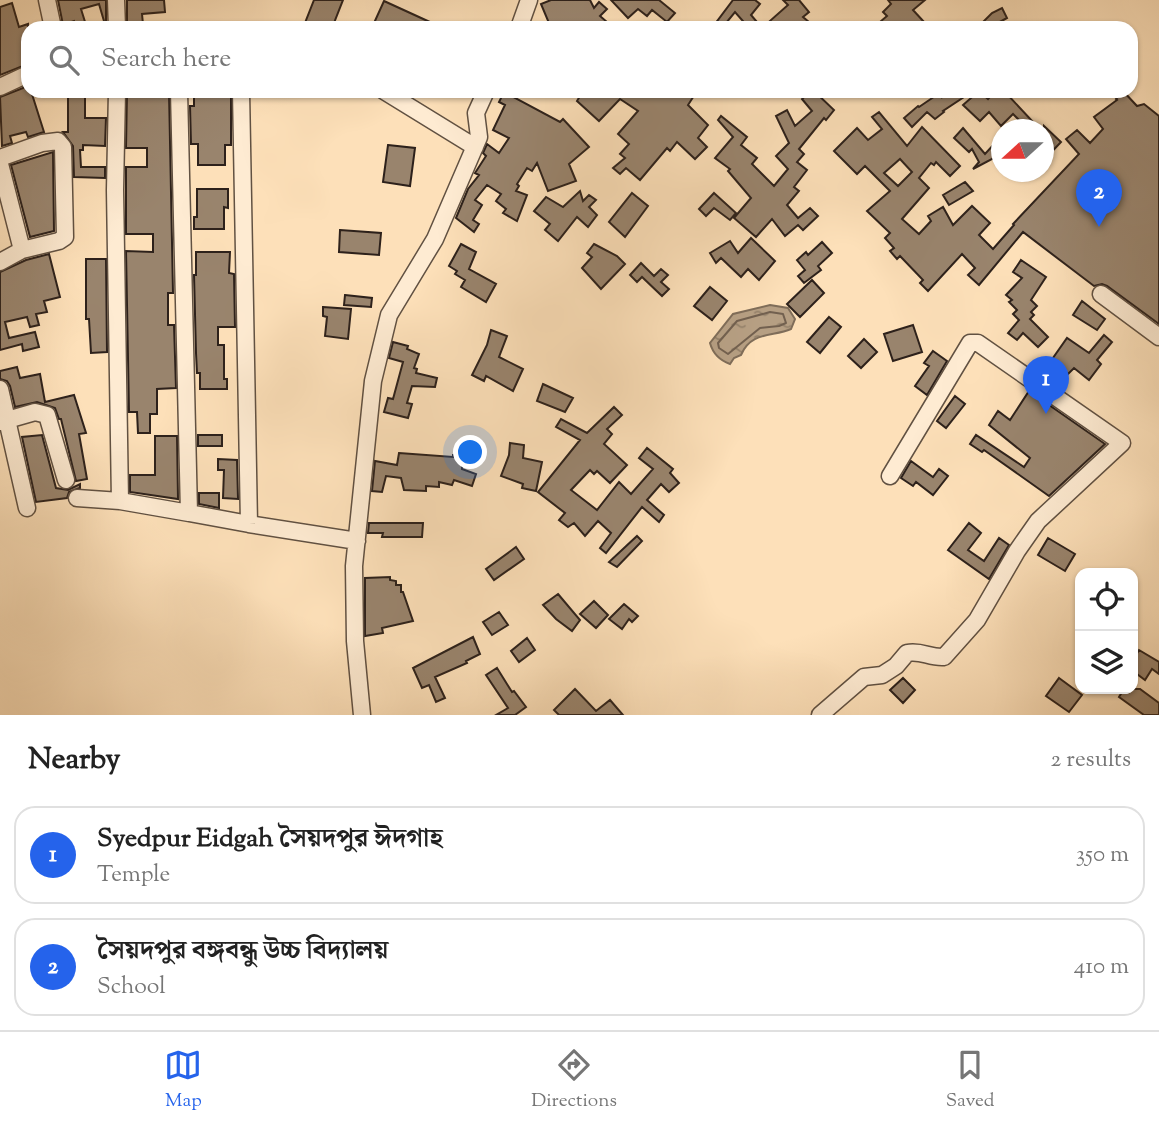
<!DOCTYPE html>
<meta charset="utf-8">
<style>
body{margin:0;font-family:"Sorts Mill Goudy","Noto Serif Bengali",serif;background:#f2f2f2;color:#222}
.controls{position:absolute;right:21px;bottom:21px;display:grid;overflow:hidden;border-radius:14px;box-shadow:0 2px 5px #0004}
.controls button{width:63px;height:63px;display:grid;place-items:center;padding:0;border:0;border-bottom:2px solid #e0e0e0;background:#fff;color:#222;font:35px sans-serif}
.compass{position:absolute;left:991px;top:119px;width:63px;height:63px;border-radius:50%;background:#fff;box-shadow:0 2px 5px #0004;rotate:249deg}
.you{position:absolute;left:471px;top:453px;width:24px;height:24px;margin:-18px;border:5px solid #fff;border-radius:50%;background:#1a73e8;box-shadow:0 0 0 10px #1a73e833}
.badge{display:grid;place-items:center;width:46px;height:46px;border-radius:50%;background:#2563eb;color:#fff;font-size:23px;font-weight:700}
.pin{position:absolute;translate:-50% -58px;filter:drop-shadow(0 2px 4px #0008)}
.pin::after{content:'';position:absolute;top:37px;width:24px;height:21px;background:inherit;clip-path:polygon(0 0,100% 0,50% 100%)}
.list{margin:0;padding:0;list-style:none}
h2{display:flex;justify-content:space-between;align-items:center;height:91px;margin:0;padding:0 28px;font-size:30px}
h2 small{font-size:23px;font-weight:400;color:#767676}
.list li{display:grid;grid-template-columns:46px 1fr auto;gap:21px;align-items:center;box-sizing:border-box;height:98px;margin:0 14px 14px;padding:0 14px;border:2px solid #e0e0e0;border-radius:21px}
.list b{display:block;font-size:26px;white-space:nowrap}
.list p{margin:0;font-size:23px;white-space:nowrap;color:#767676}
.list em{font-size:23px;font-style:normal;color:#767676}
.icon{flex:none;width:38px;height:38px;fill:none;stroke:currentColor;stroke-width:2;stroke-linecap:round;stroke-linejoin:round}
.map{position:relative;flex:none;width:1159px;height:715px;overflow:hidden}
.search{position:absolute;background:#fff;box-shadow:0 2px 5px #0004;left:21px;right:21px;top:21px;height:77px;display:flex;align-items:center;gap:18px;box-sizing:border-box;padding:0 24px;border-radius:21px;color:#767676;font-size:26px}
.sheet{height:315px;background:#fff}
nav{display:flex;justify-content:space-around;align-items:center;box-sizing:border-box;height:98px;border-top:2px solid #e0e0e0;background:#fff;font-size:19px;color:#767676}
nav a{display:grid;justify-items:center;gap:4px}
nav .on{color:#2563eb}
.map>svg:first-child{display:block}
.water{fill:url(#water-ripples);stroke:#7f6d59;stroke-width:2}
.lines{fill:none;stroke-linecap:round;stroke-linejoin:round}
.shore{stroke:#72604f;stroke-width:2}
.building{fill:#99846d;stroke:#2d211b;stroke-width:2;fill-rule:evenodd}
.minor-casing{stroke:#615142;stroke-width:19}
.minor{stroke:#feebd2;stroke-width:16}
</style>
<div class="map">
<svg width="1159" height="715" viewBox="0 0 1159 715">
<defs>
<pattern id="water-ripples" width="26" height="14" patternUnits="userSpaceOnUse" patternTransform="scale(1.75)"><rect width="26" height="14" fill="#b69f83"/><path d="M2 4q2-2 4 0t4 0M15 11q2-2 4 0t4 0" fill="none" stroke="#94816a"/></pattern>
</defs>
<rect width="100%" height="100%" fill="#fde0b9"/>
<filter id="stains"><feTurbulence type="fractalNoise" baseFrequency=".00286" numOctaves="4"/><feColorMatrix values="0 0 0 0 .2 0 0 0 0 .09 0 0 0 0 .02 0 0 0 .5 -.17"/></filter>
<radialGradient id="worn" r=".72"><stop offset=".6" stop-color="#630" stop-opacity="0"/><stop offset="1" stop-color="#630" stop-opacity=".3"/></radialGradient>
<!-- water -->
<path class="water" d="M 770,305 L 788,308 L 795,319 L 791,329 C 773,337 751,331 741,355 L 734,358 L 730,364 C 719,360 713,354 710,343 L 733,314 Z"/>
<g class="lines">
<!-- shore -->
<path class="shore" d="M 770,312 L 783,314 L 786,323 L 779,326 L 760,328 L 728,354 L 719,348 L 718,343 L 737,321 Z"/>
</g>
<!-- building -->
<path class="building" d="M 58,0 L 106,0 L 106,28 L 99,4 L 81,9 L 86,25 L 76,28 L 74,21 L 63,25 Z
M 127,0 L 164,0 L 165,12 L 142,14 L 143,24 L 129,25 L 127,22 Z
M 314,0 L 343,0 L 332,28 L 303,28 Z
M 551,0 L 590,0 L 594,8 L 599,2 L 607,9 L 600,16 L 607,22 L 602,28 L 597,28 L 591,23 L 587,28 L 545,28 L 549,23 L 541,4 Z
M 611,0 L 659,0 L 675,13 L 667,22 L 652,10 L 647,16 L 638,9 L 628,18 Z
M 733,0 L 755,0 L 760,4 L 751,15 L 762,28 L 788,5 L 783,0 L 799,0 L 809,12 L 803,17 L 816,28 L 749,28 L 735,12 L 722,28 L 719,28 L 715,24 Z
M 888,0 L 925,0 L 913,10 L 925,23 L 920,28 L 873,28 L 887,16 L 883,12 L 891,4 Z
M 384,1 L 443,28 L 384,28 L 374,23 Z
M 12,3 L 19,27 L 28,24 L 28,35 L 25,36 L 28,45 L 28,64 L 0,75 L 0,7 Z
M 1002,8 L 1007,18 L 996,24 L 1000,28 L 987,28 L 982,23 L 992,13 Z
M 28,86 L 28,91 L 31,91 L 44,132 L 28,137 L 26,132 L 10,136 L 12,143 L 2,146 L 0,97 Z
M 68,91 L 85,91 L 85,118 L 106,118 L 105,146 L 83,145 L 83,150 L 80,150 L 81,167 L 105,167 L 105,178 L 74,177 L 73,146 L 63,132 L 68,132 Z
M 127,91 L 169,91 L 173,293 L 168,293 L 168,325 L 174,325 L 176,388 L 157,389 L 157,414 L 150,414 L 150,433 L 138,433 L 137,412 L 129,412 L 126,251 L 153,252 L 153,234 L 126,234 L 126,167 L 147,167 L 147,148 L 126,148 Z
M 194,91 L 231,91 L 231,145 L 225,145 L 225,165 L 198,165 L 198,144 L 191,144 L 190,106 L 194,106 Z
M 583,91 L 697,91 L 688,105 L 708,125 L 698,138 L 707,147 L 695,159 L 677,142 L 670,151 L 667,148 L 640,180 L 626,168 L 620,174 L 613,168 L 625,158 L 620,154 L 629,144 L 618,134 L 638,111 L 620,99 L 599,121 L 577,101 Z
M 811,91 L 814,91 L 834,110 L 826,120 L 824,118 L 799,149 L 804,154 L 797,162 L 807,170 L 794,187 L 799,191 L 787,205 L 798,218 L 810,208 L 818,216 L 803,230 L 798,225 L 785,236 L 772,219 L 756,237 L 734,218 L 751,198 L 728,171 L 730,169 L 715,158 L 733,137 L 718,120 L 721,116 L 747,137 L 741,145 L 757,158 L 752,164 L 774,186 L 788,169 L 776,156 L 789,143 L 776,116 L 787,110 L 795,126 L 812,111 L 802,99 Z
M 952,91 L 960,91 L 964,97 L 943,111 L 944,112 L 935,119 L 927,112 L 912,127 L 904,118 L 918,106 L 919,107 L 941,92 L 944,96 L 941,98 Z
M 979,91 L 988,99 L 995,91 L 1001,91 L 1004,94 L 1006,93 L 1033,122 L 1027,128 L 1013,114 L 1001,126 L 989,112 L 980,121 L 963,105 Z
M 1123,91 L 1137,106 L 1144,104 L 1159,116 L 1159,324 L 1107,286 L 1102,284 L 1094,286 L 1023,232 L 979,285 L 968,275 L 975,268 L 962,254 L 928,291 L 920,283 L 923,280 L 900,256 L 897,259 L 890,251 L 894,248 L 885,238 L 890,233 L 867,211 L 890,191 L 865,166 L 857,174 L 834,151 L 857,128 L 868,140 L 882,129 L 872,117 L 879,112 L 907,146 L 922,127 L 960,166 L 950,176 L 936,162 L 934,165 L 931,163 L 919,178 L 929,188 L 902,219 L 919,234 L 931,221 L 928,216 L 943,207 L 953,225 L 972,206 L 990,223 L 979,235 L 993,249 L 1014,225 L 1013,224 L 1079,154 L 1066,139 L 1077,130 L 1090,143 L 1103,129 L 1094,117 L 1117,100 L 1116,99 ZM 900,159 L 912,172 L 898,186 L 884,173 Z
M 504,92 L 560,122 L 563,119 L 589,147 L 569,164 L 576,181 L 548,191 L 537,163 L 532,171 L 527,168 L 517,184 L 519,186 L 516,191 L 527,195 L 517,221 L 503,213 L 506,209 L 496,201 L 501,194 L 487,185 L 475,200 L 482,205 L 473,220 L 479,224 L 474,232 L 456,218 L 468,189 L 479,175 L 475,173 L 486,156 L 483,153 L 487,144 L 499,153 L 509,138 L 493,130 L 505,105 L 499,102 Z
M 1044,126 L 1061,142 L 1044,160 Z
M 963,128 L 985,154 L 996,142 L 1002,149 L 994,158 L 973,169 L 979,162 L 972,149 L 969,152 L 954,138 Z
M 388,145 L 415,148 L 410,186 L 383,182 Z
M 53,152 L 54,231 L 30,237 L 11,165 Z
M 965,182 L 973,191 L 949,205 L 943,195 Z
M 197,189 L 228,189 L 228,208 L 224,207 L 224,229 L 194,229 L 194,217 L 197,217 Z
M 580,191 L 583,201 L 589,195 L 596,200 L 589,207 L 597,215 L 588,227 L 577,217 L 558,241 L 545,230 L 550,224 L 534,211 L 546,197 L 563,207 Z
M 632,193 L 648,206 L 625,237 L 609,222 Z
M 714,193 L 736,213 L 730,220 L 714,208 L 706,216 L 699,209 Z
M 340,230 L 381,233 L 379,255 L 339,252 Z
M 751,238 L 775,261 L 759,280 L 748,269 L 741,277 L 721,258 L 716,263 L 710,253 L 730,241 L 738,253 Z
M 822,242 L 832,253 L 818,266 L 821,270 L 804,283 L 798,276 L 805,270 L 797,260 L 806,252 L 808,255 Z
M 461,244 L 476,252 L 469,269 L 496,284 L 486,302 L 461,287 L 465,280 L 455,274 L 457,271 L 449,266 Z
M 594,244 L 617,256 L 625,264 L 601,289 L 582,268 L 592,257 L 587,253 Z
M 196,252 L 230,252 L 229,273 L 234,274 L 235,327 L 218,327 L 218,345 L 224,345 L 224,379 L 227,379 L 227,389 L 200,389 L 200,373 L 197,373 L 196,353 L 194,275 L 196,275 Z
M 49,254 L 60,297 L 44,301 L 47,312 L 36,314 L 39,325 L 30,327 L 27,317 L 5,322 L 9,338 L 35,332 L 39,347 L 23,351 L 22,344 L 0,350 L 0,272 L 26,260 Z
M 86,259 L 106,259 L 107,352 L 91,353 L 89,319 L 86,319 Z
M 1021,260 L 1046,277 L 1031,300 L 1037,306 L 1031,312 L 1034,315 L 1030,319 L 1048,337 L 1038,347 L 1023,333 L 1017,340 L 1008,333 L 1019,320 L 1013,314 L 1017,310 L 1009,302 L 1012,300 L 1006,295 L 1022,278 L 1013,272 Z
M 641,263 L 654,276 L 661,269 L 668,275 L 661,282 L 669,289 L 662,296 L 642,277 L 637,282 L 630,275 Z
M 812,280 L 824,293 L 800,317 L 787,304 Z
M 710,287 L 727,301 L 712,320 L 694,306 Z
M 345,295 L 372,298 L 371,307 L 344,305 Z
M 1082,301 L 1105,319 L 1097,330 L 1073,315 Z
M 323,307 L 351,309 L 348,339 L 325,336 L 327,317 L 323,316 Z
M 829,317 L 841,327 L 820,353 L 807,342 Z
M 913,325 L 922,352 L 893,361 L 884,334 Z
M 491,330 L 507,336 L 499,357 L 523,369 L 513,391 L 486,376 L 484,381 L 472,375 L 487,345 Z
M 1104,335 L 1112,342 L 1097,360 L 1101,364 L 1089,380 L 1074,368 L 1057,385 L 1049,379 L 1056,372 L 1048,365 L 1067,338 L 1089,353 Z
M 864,339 L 877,352 L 861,368 L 848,356 Z
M 393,342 L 408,346 L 407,349 L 419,354 L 414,368 L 417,369 L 416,373 L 437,378 L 435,387 L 412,386 L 407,403 L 412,404 L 408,418 L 384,412 L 388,398 L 393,399 L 403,362 L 389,358 Z
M 933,351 L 947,361 L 927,395 L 915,386 L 929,366 L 924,363 Z
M 17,367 L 20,378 L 40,374 L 45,402 L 74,395 L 86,433 L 79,434 L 87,479 L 76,481 L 61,419 L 59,419 L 55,408 L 37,402 L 15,407 L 10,386 L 7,381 L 0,379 L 0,371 Z
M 543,384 L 573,398 L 565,412 L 537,401 Z
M 1029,391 L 1105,444 L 1049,496 L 984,450 L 982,452 L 970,444 L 976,435 L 1024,467 L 1030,458 L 989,425 L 998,411 L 1010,420 Z
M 955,396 L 965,404 L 946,428 L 937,421 Z
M 614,407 L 622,415 L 607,429 L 612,434 L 604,444 L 627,465 L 610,483 L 597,471 L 594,474 L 590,470 L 571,490 L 597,510 L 619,482 L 631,494 L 653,469 L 639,458 L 647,448 L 673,469 L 670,473 L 679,483 L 669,492 L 661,484 L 647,500 L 664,515 L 659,522 L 642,507 L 606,553 L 600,548 L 611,533 L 598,521 L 585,536 L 574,523 L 568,527 L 559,520 L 565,513 L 538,492 L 580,440 L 556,427 L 561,419 L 587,433 Z
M 42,435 L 56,488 L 68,490 L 80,484 L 80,488 L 69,492 L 67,498 L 36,502 L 22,437 Z
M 198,435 L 222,435 L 222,446 L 198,446 Z
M 155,436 L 177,436 L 178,499 L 130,492 L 130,475 L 155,475 Z
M 510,443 L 524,445 L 523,458 L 542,462 L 536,491 L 522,488 L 523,484 L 501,476 L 509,455 Z
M 399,453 L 453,457 L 453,455 L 462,455 L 462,469 L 476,474 L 472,486 L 454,480 L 452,485 L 439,482 L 439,487 L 426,486 L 426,491 L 404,490 L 401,478 L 386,476 L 382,492 L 372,491 L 375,461 L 397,465 Z
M 218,459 L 237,460 L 238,499 L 223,498 L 224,470 L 218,470 Z
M 911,461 L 933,477 L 939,469 L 948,476 L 933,495 L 916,482 L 913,486 L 901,478 Z
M 199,493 L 219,493 L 219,508 L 199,504 Z
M 369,523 L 423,523 L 422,537 L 382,537 L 383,533 L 368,533 Z
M 969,523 L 981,533 L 968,550 L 984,561 L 999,538 L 1009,545 L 989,579 L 948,550 Z
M 637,536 L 642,541 L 617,567 L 609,562 Z
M 1048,538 L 1075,554 L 1065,571 L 1038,555 Z
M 516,547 L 524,559 L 494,580 L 486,569 Z
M 390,577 L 390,580 L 396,581 L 396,585 L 401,585 L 401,592 L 403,592 L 413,621 L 382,628 L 383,633 L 365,636 L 365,578 Z
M 558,594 L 580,620 L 572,631 L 556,619 L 543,605 Z
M 594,601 L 608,615 L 596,628 L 580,614 Z
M 624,604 L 638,616 L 632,622 L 629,619 L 622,629 L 609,619 Z
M 499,612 L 508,625 L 492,635 L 483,622 Z
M 473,637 L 480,654 L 466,661 L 467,663 L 435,677 L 445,698 L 436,702 L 429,685 L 422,688 L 413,668 Z
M 527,638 L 535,650 L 519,662 L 511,651 Z
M 1139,650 L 1159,662 L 1159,674 L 1152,669 L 1145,680 L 1133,671 L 1133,660 Z
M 497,668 L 512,692 L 514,691 L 526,707 L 515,715 L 496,715 L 508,708 L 486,675 Z
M 903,678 L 915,690 L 903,703 L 890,690 Z
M 1059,678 L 1082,695 L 1069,712 L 1046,696 Z
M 575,689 L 596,711 L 610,700 L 623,715 L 559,715 L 554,710 Z
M 1124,689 L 1140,689 L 1159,703 L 1159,715 L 1144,715 L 1119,697 Z"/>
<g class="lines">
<!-- minor casing -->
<g class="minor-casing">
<path id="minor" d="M 47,0 L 53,28
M 116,0 L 117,28
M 519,28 L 529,0
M 0,87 L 28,74
M 179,91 L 189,513 L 249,524
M 241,91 L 249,524 L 357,541
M 384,91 L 475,147
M 0,158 L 42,143 L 58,141 L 63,147 L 65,237 L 59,241 L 22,250 L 0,262
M 0,164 L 22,250
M 1101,294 L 1159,337
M 0,389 L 27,508
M 0,422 L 35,412 L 47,415 L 66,480
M 77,498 L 120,501 L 115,190 L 117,91
M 120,501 L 189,513
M 362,715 L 355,641 L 354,566 L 373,381 L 389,315 L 435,239 L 479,137 L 476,113 L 486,91
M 820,715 L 864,677 L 882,675 L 896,666 L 907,653 C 922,650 929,658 944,657 L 977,620 L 1017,551 L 1038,521 L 1122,443 L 978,343 L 970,343 L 890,476"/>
</g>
<!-- minor -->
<use href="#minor" class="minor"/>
</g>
<rect width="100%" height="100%" filter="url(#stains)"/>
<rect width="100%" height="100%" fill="url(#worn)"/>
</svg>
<div class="controls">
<button><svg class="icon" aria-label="locate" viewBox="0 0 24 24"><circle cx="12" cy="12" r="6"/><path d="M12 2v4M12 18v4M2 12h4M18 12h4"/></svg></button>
<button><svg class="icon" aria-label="layers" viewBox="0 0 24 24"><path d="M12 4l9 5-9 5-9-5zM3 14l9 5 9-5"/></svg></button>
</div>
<svg class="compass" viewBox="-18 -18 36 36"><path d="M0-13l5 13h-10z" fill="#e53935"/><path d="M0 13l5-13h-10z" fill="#767676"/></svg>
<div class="you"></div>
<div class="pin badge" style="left:1046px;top:414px">1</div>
<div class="pin badge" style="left:1099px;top:227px">2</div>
<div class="search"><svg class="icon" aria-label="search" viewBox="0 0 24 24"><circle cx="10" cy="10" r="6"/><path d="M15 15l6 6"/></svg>Search here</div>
</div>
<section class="sheet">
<h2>Nearby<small>2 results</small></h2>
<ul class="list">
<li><span class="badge">1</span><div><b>Syedpur Eidgah সৈয়দপুর ঈদগাহ</b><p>Temple</p></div><em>350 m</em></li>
<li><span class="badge">2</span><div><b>সৈয়দপুর বঙ্গবন্ধু উচ্চ বিদ্যালয়</b><p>School</p></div><em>410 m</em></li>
</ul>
</section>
<nav>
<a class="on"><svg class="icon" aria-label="map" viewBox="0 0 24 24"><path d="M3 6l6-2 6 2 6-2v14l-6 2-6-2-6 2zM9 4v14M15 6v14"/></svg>Map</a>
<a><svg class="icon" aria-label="directions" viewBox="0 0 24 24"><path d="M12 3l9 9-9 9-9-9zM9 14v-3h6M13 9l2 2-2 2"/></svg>Directions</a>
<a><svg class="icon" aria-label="saved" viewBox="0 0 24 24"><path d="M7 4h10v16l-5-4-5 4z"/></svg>Saved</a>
</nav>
